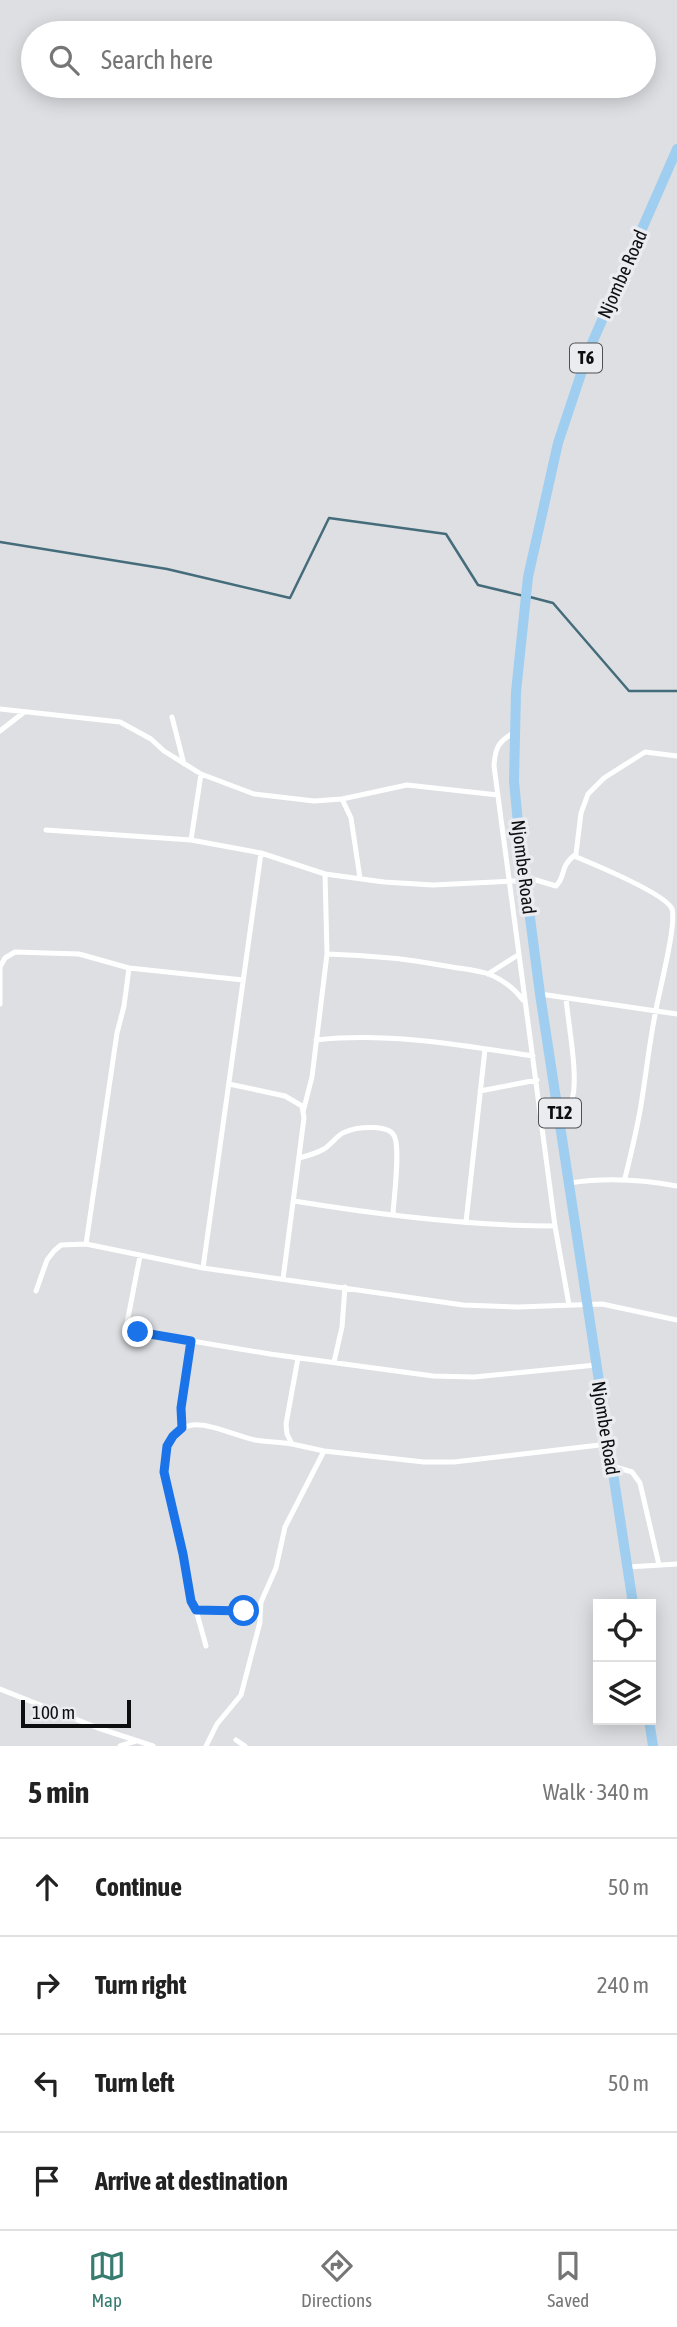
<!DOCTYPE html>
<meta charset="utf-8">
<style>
body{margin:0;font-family:"Asap Condensed",sans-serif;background:#f2f2f2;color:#222}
.controls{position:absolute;right:21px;bottom:21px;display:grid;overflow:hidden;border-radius:0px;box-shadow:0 4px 18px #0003}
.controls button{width:63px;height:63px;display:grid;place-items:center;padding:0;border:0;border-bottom:2px solid #e0e0e0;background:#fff;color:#222;font:35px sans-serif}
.scale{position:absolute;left:21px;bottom:18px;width:110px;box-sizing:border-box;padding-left:7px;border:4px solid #0d0e0f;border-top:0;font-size:19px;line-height:24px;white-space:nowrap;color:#0d0e0f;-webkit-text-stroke:5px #eaecf0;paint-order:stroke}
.stop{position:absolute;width:21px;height:21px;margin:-16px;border:5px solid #1a73e8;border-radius:50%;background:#fff}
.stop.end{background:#1a73e8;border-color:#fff;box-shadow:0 2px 7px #0008}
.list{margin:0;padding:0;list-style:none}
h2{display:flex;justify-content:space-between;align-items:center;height:91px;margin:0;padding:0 28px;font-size:30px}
h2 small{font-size:23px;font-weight:400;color:#767676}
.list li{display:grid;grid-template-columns:46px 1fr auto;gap:21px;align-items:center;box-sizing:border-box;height:98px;padding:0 28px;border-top:2px solid #e0e0e0}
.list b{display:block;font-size:26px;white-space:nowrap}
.list em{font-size:23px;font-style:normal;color:#767676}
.icon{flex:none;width:38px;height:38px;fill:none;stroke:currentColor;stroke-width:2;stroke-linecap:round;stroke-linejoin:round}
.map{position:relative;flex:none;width:677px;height:1746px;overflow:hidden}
.search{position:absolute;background:#fff;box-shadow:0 4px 18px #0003;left:21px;right:21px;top:21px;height:77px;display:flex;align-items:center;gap:18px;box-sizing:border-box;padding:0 24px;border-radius:38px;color:#767676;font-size:26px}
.sheet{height:483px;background:#fff}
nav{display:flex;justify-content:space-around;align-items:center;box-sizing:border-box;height:98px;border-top:2px solid #e0e0e0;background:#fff;font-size:19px;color:#767676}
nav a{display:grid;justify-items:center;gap:4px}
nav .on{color:#387c70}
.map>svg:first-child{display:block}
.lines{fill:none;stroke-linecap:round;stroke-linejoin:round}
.stream{stroke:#456c7a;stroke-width:2.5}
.street{stroke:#fff;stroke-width:5}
.highway{stroke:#9fcef0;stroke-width:10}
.route{stroke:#1a73e8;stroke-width:9}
.labels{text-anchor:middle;stroke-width:7;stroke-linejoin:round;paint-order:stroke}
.shield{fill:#eaecf0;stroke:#4f5152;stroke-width:2}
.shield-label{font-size:18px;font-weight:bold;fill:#0d0e0f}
.street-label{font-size:19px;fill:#0d0e0f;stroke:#eaecf0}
</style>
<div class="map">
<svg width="677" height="1746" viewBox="0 0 677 1746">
<rect width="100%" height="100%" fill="#dddfe3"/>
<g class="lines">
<!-- stream -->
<path class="stream" d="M 0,542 L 167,569 L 290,598 L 329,518 L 446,534 L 478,585 L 524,596
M 530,597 L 553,603 L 629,691 L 677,691"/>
<!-- street -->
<path class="street" d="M 0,709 L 120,722 L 151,739 L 164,751 L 201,774 L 254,794 L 314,801 L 342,799 L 407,785 L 498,795
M 172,717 L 184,764
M 0,731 L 23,713
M 515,732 C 499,741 495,747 494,766 L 555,1226 L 569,1305
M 342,799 L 351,818 L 360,878
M 46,830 L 191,840 L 261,853 L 325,874 L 384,882 L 433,885 L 536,880 L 556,886 C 567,875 558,868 576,854 L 581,813 L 588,794 L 604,778 L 645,752 L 677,756
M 191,840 L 201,774
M 574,856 C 591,863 666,894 672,909 C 677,925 658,995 655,1015 C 649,1045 646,1075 641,1105 C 637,1129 631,1154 625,1178
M 327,954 C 369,955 410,959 452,967 C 464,969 477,970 489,974 C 503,980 514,988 523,1000
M 488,974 L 518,955
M 540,994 L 677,1014
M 0,1004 L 0,967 L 5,958 L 15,952 L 79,954 L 129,968
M 316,1040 C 388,1032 462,1045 533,1056
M 229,1084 L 285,1096 L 302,1106 L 304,1118 L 283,1279
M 480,1091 L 537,1080
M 303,1112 L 312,1077 L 327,954 L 325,874
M 561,1118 C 565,1112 570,1106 572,1099 C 579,1078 568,1023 566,998
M 299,1158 C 307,1156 317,1153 324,1149 C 332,1144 337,1135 345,1132 C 356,1127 391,1123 395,1138 C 400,1152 394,1197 393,1214
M 569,1183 C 607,1177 640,1179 677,1186
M 294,1201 C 380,1215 468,1226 555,1226
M 466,1222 L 485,1049
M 86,1244 L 117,1033 L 124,1006 L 129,968 L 243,980
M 140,1256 L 127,1323 L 130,1329 L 138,1332 L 270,1354 L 433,1376 L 474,1377 L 596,1365
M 203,1268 L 261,853
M 36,1291 L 47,1260 L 54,1251 L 61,1245 L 86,1244 L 203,1268 L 463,1305 L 518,1307 L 602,1304 L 677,1320
M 298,1358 L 286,1424 L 287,1434 L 292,1444 L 324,1451 L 424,1462 L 454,1462 L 608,1444
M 334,1362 L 342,1327 L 345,1287
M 182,1428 L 181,1401 L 191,1341
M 612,1466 L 632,1472 L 640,1483 L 659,1565
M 628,1567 L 677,1564
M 196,1610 L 206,1646
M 260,1617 L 261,1602 L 276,1568 L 285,1527 L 324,1451
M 0,1689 L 98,1728 L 153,1746
M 236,1740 L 245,1746
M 120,1746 L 136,1741
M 206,1746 L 217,1724 L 241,1695 L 260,1622 L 260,1617 C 242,1601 212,1618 193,1607 C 186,1591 186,1572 183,1554 C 177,1524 140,1433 192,1425 C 209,1423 237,1436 255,1440 C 267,1442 280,1442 292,1444"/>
<!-- highway -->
<path class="highway" d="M 633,1604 L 540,994 L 519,834 L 514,781 L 516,692 L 528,577 L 558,443 L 589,350 L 677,149
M 649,1720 L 653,1746"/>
</g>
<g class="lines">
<!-- route -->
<path class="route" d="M 138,1332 L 191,1341 L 181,1408 L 182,1428 L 173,1436 L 167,1446 L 164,1472 L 183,1554 L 191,1601 L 196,1610 L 244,1611"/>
</g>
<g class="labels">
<!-- shield labels -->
<g class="shield">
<rect x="570" y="343.5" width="32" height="29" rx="5"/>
<rect x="539" y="1098.5" width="42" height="29" rx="5"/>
</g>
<g class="shield-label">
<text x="586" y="364">T6</text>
<text x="560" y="1119">T12</text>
</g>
<!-- street labels -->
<g class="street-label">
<text transform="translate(622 274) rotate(-66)" y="7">Njombe Road</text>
<text transform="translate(524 867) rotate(83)" y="7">Njombe Road</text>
<text transform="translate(606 1428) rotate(81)" y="7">Njombe Road</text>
</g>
</g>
</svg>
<div class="controls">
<button><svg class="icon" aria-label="locate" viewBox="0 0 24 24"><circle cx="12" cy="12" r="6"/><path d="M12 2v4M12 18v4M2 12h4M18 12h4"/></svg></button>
<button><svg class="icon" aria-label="layers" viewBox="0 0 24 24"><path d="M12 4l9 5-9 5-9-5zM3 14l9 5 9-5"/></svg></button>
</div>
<div class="scale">100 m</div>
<div class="stop" style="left:244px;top:1611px"></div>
<div class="stop end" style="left:138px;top:1332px"></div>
<div class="search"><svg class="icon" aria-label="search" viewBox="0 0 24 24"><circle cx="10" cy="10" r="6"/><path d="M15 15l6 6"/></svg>Search here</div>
</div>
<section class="sheet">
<h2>5 min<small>Walk · 340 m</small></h2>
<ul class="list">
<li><svg class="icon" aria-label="ahead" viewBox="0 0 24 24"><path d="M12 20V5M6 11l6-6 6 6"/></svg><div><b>Continue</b></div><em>50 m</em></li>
<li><svg class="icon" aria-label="right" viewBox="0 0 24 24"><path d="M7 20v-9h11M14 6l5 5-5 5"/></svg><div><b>Turn right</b></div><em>240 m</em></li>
<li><svg class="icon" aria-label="left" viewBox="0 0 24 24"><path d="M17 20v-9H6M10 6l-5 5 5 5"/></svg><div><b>Turn left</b></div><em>50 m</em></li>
<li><svg class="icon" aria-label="arrive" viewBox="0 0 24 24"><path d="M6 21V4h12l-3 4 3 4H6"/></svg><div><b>Arrive at destination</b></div></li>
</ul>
</section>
<nav>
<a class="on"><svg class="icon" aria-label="map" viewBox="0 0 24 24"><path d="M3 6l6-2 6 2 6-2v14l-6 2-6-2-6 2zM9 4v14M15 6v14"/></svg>Map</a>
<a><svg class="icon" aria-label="directions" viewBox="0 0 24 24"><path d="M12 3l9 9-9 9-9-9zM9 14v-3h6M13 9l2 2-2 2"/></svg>Directions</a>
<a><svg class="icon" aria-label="saved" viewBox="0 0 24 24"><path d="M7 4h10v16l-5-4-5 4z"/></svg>Saved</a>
</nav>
